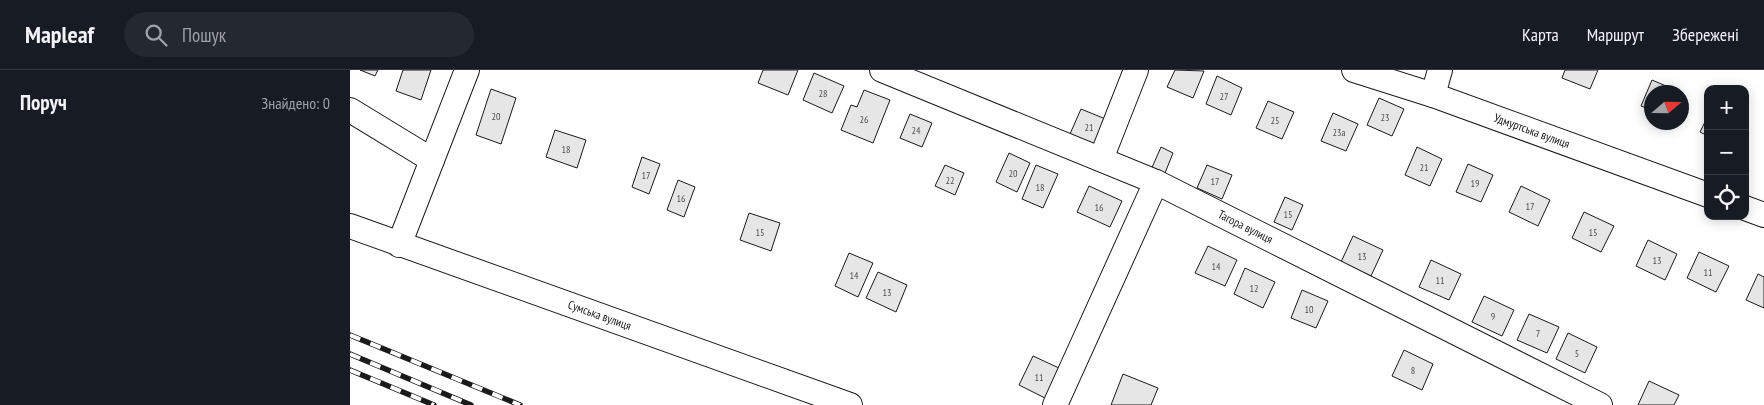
<!DOCTYPE html>
<html lang="uk">
<meta charset="utf-8">
<style>
body{margin:0;font-family:"PT Sans Narrow",sans-serif;background:#242831;color:#f1f3f6}
.controls{position:absolute;right:15px;top:15px;display:grid;overflow:hidden;border-radius:10px;box-shadow:0 2px 12px #0003}
.controls button{width:45px;height:45px;display:grid;place-items:center;padding:0;border:0;border-bottom:1px solid #363941;background:#171b24;color:#f1f3f6;font:25px sans-serif}
.compass{position:absolute;left:1294px;top:15px;width:45px;height:45px;border-radius:50%;background:#171b24;box-shadow:0 2px 12px #0003;rotate:70deg}
.list{margin:0;padding:0;list-style:none}
h2{display:flex;justify-content:space-between;align-items:center;height:65px;margin:0;padding:0 20px;font-size:21px}
h2 small{font-size:16px;font-weight:400;color:#9ea1a6}
.icon{flex:none;width:28px;height:28px;fill:none;stroke:currentColor;stroke-width:2;stroke-linecap:round;stroke-linejoin:round}
.map{position:relative;flex:none;width:1414px;height:335px;overflow:hidden}
header{display:flex;align-items:center;gap:30px;box-sizing:border-box;height:70px;padding:0 25px;background:#171b24;border-bottom:1px solid #363941}
header strong{font-size:24px}
nav{display:flex;gap:28px;margin-inline-start:auto;font-size:18px}
.search{width:350px;height:45px;background:#242831;display:flex;align-items:center;gap:12px;box-sizing:border-box;padding:0 18px;border-radius:28px;color:#9ea1a6;font-size:19px}
main{display:flex}
aside{flex:1;background:#171b24}
.map>svg:first-child{display:block}
.building{fill:#e6e6e6;stroke:#1a1a1a}
.lines{fill:none;stroke-linecap:round;stroke-linejoin:round}
.minor-casing{stroke:#1a1a1a;stroke-width:26}
.minor{stroke:#fff;stroke-width:24}
.rail-casing{stroke:#1a1a1a;stroke-width:5.5}
.rail{stroke:#fff;stroke-width:4;stroke-dasharray:11;stroke-linecap:butt}
.labels{text-anchor:middle;stroke-width:4;stroke-linejoin:round;paint-order:stroke}
.number-label{font-size:10px;fill:#4d4d4d}
.street-label{font-size:12px;fill:#1a1a1a;stroke:#fff}
</style>
<header>
<strong>Mapleaf</strong>
<div class="search"><svg class="icon" aria-label="search" viewBox="0 0 24 24"><circle cx="10" cy="10" r="6"/><path d="M15 15l6 6"/></svg>Пошук</div>
<nav><a>Карта</a><a>Маршрут</a><a>Збережені</a></nav>
</header>
<main>
<aside>
<h2>Поруч<small>Знайдено: 0</small></h2>
<ul class="list">
</ul>
</aside>
<div class="map">
<svg width="1414" height="335" viewBox="0 0 1414 335">
<rect width="100%" height="100%" fill="#fff"/>
<!-- building -->
<path class="building" d="M 10,0 L 28,0 L 25,6 Z
M 53,0 L 81,0 L 71,30 L 46,21 Z
M 413,0 L 448,0 L 438,25 L 408,13 Z
M 825,0 L 854,1 L 843,28 L 817,17 Z
M 1215,0 L 1248,0 L 1240,19 L 1212,8 Z
M 464,3 L 494,16 L 482,43 L 453,30 Z
M 867,6 L 892,18 L 881,45 L 856,34 Z
M 1302,10 L 1330,22 L 1302,22 L 1302,40 L 1291,36 Z
M 141,19 L 166,28 L 151,74 L 126,65 Z
M 514,20 L 540,30 L 523,73 L 491,60 L 501,35 L 507,37 Z
M 1029,28 L 1054,39 L 1042,66 L 1017,55 Z
M 918,31 L 944,42 L 932,69 L 906,58 Z
M 731,39 L 758,50 L 748,76 L 720,64 Z
M 983,43 L 1008,54 L 996,81 L 971,71 Z
M 560,44 L 582,53 L 572,77 L 550,68 Z
M 1358,46 L 1358,66 L 1350,62 Z
M 205,60 L 236,70 L 227,98 L 196,87 Z
M 811,77 L 823,83 L 813,108 L 800,102 Z
M 1067,77 L 1092,89 L 1080,116 L 1055,105 Z
M 659,83 L 680,93 L 667,122 L 646,112 Z
M 292,87 L 310,94 L 299,124 L 282,117 Z
M 1118,94 L 1143,105 L 1131,132 L 1106,122 Z
M 595,95 L 614,103 L 605,125 L 585,116 Z
M 686,95 L 708,104 L 693,138 L 672,129 Z
M 857,95 L 882,105 L 872,129 L 847,118 Z
M 328,110 L 345,117 L 334,147 L 317,140 Z
M 739,116 L 772,131 L 760,157 L 727,142 Z
M 1171,116 L 1200,130 L 1188,156 L 1159,142 Z
M 935,127 L 953,135 L 942,160 L 924,152 Z
M 1234,142 L 1264,156 L 1251,182 L 1222,168 Z
M 399,143 L 430,153 L 421,181 L 390,170 Z
M 1003,166 L 1033,180 L 1021,206 L 991,192 Z
M 1298,170 L 1327,184 L 1315,210 L 1286,196 Z
M 858,176 L 887,190 L 875,216 L 845,203 Z
M 1349,182 L 1379,196 L 1366,222 L 1337,208 Z
M 499,183 L 523,193 L 508,227 L 485,216 Z
M 1081,190 L 1111,204 L 1099,230 L 1069,217 Z
M 895,198 L 925,212 L 913,238 L 884,224 Z
M 528,202 L 557,215 L 546,242 L 516,228 Z
M 1408,204 L 1414,207 L 1414,238 L 1396,230 Z
M 952,220 L 978,231 L 966,258 L 941,248 Z
M 1134,226 L 1164,240 L 1152,266 L 1122,252 Z
M 1179,244 L 1209,257 L 1197,283 L 1167,270 Z
M 1218,263 L 1247,277 L 1235,303 L 1206,289 Z
M 1054,280 L 1083,294 L 1072,320 L 1042,306 Z
M 683,286 L 709,298 L 695,328 L 669,315 Z
M 773,304 L 808,318 L 801,335 L 761,335 Z
M 1299,311 L 1329,325 L 1324,335 L 1288,335 Z"/>
<g class="lines">
<!-- minor casing -->
<g class="minor-casing">
<g id="minor">
<path id="s1" d="M 532,0 L 806,112 L 1250,335"/>
<path id="s2" d="M 1004,0 L 1083,25 L 1358,125"/>
<path d="M 1083,25 L 1090,0"/>
<path d="M 0,40 L 82,90"/>
<path d="M 751,89 L 786,0"/>
<path d="M 1395,138 L 1414,145"/>
<path id="s3" d="M 0,156 L 500,335"/>
<path d="M 49,175 L 117,0"/>
<path d="M 705,335 L 806,112"/>
</g>
</g>
<!-- minor -->
<use href="#minor" class="minor"/>
<!-- rail casing -->
<g class="rail-casing">
<path id="rail" d="M 0,265 L 170,335
M 0,284 L 121,335
M 0,300 L 84,335"/>
</g>
<!-- rail -->
<use href="#rail" class="rail"/>
</g>
<g class="labels">
<!-- number labels -->
<g class="number-label">
<text x="473" y="27">28</text>
<text x="874" y="30">27</text>
<text x="146" y="50">20</text>
<text x="1035" y="51">23</text>
<text x="514" y="53">26</text>
<text x="925" y="54">25</text>
<text x="739" y="61">21</text>
<text x="566" y="64">24</text>
<text x="989" y="66">23а</text>
<text x="216" y="83">18</text>
<text x="1074" y="101">21</text>
<text x="663" y="107">20</text>
<text x="296" y="109">17</text>
<text x="600" y="114">22</text>
<text x="865" y="115">17</text>
<text x="1125" y="117">19</text>
<text x="690" y="121">18</text>
<text x="331" y="132">16</text>
<text x="1180" y="140">17</text>
<text x="749" y="141">16</text>
<text x="938" y="148">15</text>
<text x="410" y="166">15</text>
<text x="1243" y="166">15</text>
<text x="1012" y="190">13</text>
<text x="1307" y="194">13</text>
<text x="866" y="200">14</text>
<text x="1358" y="206">11</text>
<text x="504" y="209">14</text>
<text x="1090" y="214">11</text>
<text x="904" y="222">12</text>
<text x="537" y="226">13</text>
<text x="959" y="243">10</text>
<text x="1143" y="250">9</text>
<text x="1188" y="267">7</text>
<text x="1227" y="287">5</text>
<text x="1063" y="304">8</text>
<text x="689" y="311">11</text>
</g>
<!-- street labels -->
<g class="street-label">
<text dy="4" stroke="none"><textPath href="#s2" startOffset="188">Удмуртська вулиця</textPath></text>
<text dy="4" stroke="none"><textPath href="#s1" startOffset="396">Тагора вулиця</textPath></text>
<text dy="4" stroke="none"><textPath href="#s3" startOffset="265">Сумська вулиця</textPath></text>
</g>
</g>
</svg>
<div class="controls">
<button>+</button>
<button>−</button>
<button><svg class="icon" aria-label="locate" viewBox="0 0 24 24"><circle cx="12" cy="12" r="6"/><path d="M12 2v4M12 18v4M2 12h4M18 12h4"/></svg></button>
</div>
<svg class="compass" viewBox="-18 -18 36 36"><path d="M0-13l5 13h-10z" fill="#e53935"/><path d="M0 13l5-13h-10z" fill="#9ea1a6"/></svg>
</div>
</main>
